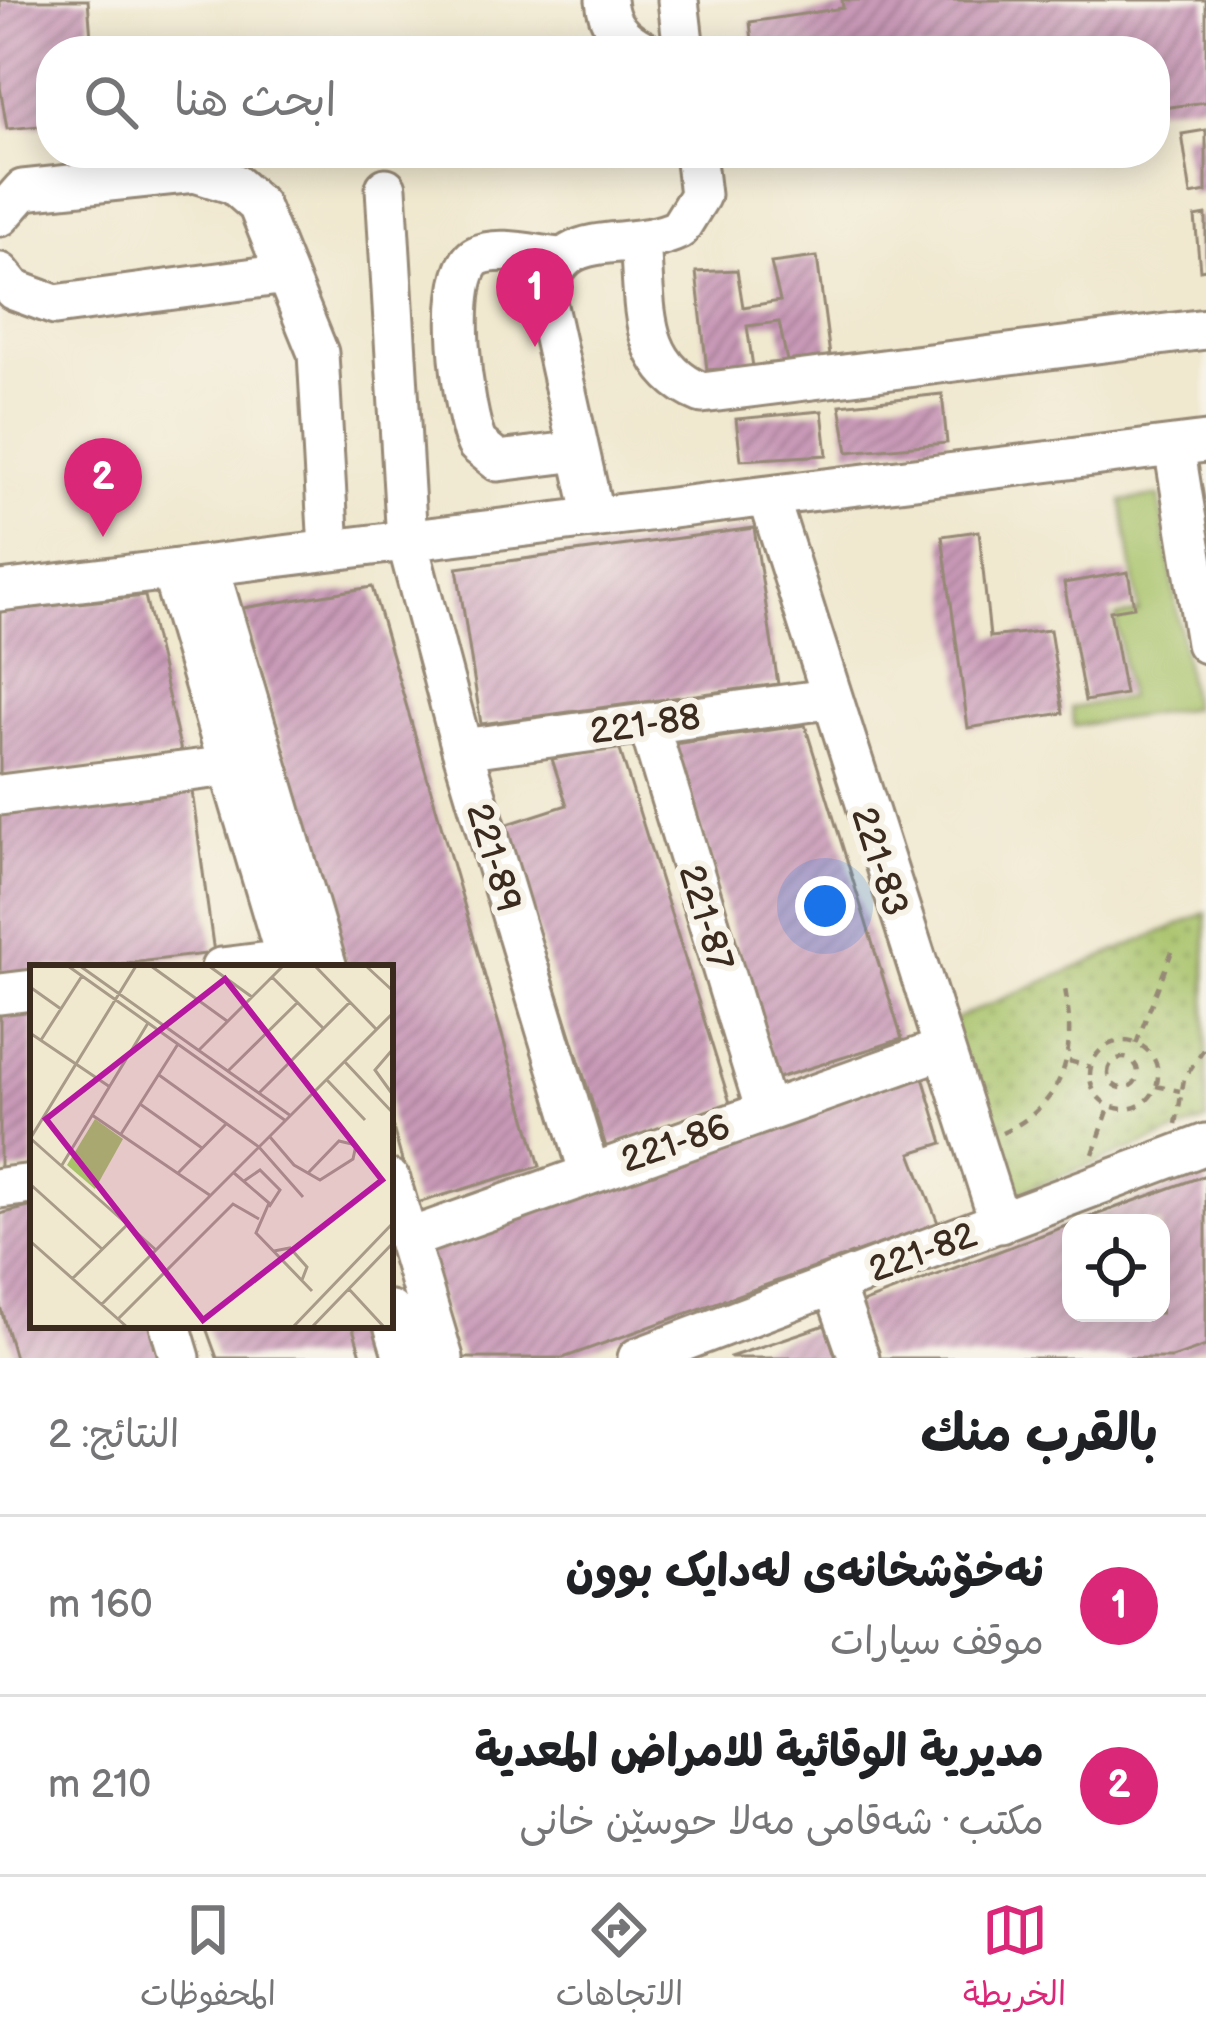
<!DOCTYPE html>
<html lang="ar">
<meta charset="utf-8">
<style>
body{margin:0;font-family:"Balsamiq Sans","Playpen Sans Arabic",sans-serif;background:#f2f2f2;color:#202124;direction:rtl}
.controls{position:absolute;right:36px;bottom:36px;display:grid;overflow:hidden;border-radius:24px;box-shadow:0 6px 30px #0003}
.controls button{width:108px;height:108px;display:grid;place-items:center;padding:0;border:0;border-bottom:3px solid #e0e0e0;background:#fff;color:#202124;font:60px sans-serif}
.you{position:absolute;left:825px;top:906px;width:42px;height:42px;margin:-30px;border:9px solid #fff;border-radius:50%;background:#1a73e8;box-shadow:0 0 0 18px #1a73e833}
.badge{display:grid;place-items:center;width:78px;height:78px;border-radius:50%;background:#db2777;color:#fff;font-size:39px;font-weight:700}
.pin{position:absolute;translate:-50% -99px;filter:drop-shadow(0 3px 6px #0008)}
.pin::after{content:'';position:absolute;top:63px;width:42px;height:36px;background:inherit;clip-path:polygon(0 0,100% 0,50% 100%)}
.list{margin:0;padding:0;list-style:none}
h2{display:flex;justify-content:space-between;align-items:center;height:156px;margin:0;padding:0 48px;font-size:51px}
h2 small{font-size:39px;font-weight:400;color:#757577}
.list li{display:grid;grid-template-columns:78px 1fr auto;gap:36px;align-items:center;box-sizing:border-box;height:180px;padding:0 48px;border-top:3px solid #e0e0e0}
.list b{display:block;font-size:45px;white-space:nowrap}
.list p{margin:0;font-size:39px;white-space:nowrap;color:#757577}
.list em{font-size:39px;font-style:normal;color:#757577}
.icon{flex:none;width:66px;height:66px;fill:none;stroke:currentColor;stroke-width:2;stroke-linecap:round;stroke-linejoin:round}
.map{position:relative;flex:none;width:1206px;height:1358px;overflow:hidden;direction:ltr}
.search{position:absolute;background:#fff;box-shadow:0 6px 30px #0003;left:36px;right:36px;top:36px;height:132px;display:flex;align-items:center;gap:30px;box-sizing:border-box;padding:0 42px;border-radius:48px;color:#757577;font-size:45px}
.sheet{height:516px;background:#fff}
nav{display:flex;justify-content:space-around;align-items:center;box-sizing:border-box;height:168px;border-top:3px solid #e0e0e0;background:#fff;font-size:33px;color:#757577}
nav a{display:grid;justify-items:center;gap:6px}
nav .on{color:#db2777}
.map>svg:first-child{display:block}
.park{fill:url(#park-dots);stroke:#717644;stroke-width:3}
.garden{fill:#a7c269;stroke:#717644;stroke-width:3}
.building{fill:url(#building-hatch)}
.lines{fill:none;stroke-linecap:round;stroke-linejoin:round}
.minor-casing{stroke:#968976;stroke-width:45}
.path{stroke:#968976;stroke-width:4.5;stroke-dasharray:9 9;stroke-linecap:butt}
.minor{stroke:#fff;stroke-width:39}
.labels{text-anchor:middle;stroke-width:12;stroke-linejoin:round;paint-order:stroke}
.street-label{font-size:36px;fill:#3b2a1e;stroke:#f7f3e8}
.inset-road{fill:none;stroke:#a89c88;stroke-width:3}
.view{fill:#b5179e;fill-opacity:0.15;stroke:#b5179e;stroke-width:6}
.inset-edge{fill:none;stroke:#3b2a1e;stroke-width:6}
</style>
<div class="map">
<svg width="1206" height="1358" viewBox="0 0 1206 1358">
<defs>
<pattern id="park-dots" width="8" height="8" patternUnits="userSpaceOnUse" patternTransform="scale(3)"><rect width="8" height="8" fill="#a7c269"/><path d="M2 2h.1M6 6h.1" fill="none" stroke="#899e56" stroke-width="1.8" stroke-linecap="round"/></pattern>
<pattern id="building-hatch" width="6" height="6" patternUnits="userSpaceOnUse" patternTransform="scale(3)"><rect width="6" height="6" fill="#c99ab8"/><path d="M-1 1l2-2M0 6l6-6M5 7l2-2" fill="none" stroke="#a47e95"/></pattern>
</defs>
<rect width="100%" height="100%" fill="#f7f3e8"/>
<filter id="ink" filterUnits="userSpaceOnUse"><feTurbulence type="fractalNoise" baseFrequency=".00833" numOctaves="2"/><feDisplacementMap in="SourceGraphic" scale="24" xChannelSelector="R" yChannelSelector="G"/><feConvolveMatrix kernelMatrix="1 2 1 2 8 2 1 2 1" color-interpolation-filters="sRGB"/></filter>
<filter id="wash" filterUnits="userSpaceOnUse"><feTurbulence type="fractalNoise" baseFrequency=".004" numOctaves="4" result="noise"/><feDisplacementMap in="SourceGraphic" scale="48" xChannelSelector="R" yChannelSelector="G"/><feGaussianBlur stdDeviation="2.7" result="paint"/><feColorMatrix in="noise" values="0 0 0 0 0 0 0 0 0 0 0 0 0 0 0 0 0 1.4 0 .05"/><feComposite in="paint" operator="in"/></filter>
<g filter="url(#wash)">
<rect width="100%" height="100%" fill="#f0e8cf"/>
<!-- park -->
<path class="park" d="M 1206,913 L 1206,1121 L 1001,1199 L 950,1021 Z"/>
<!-- garden -->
<path class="garden" d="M 1159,496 L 1192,708 L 1074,726 L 1071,708 L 1128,698 L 1116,617 L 1139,612 L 1122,501 Z"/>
<g id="blocks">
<!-- building -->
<path class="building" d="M 0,0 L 88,0 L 92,51 L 51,51 L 51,125 L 7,129 L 0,87 Z
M 842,0 L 1206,0 L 1206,102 L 1155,109 L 1155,51 L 753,51 L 750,22 L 843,8 Z
M 1206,130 L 1206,192 L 1191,195 L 1182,134 Z
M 1206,215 L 1206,269 L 1200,270 L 1195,217 Z
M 817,257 L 830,356 L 787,361 L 779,322 L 747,326 L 753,367 L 707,370 L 696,272 L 737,270 L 743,307 L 780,301 L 771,263 Z
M 942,394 L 947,443 L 848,452 L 840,405 Z
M 822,411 L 827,455 L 741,460 L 736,419 Z
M 754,528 L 778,684 L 481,724 L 457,568 Z
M 979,531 L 990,637 L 1050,630 L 1063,713 L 968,728 L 942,536 Z
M 1128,572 L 1134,607 L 1110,611 L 1125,694 L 1085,701 L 1064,583 Z
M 372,587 L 540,1166 L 414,1204 L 390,1117 L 390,968 L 347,968 L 243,608 Z
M 145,596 L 182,756 L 0,775 L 0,611 Z
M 805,725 L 902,1039 L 778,1078 L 674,744 Z
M 619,747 L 731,1106 L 606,1147 L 505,825 L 567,805 L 552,759 Z
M 192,791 L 214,953 L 88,968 L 33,968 L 33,975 L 0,979 L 0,814 Z
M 33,1009 L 33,1168 L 0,1173 L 0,1013 Z
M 921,1071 L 943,1143 L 911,1153 L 938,1223 L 563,1358 L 462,1358 L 422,1250 Z
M 1206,1175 L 1206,1346 L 1172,1358 L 874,1358 L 854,1306 L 1071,1224 L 1071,1313 L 1161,1313 L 1161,1223 L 1076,1222 Z
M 33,1206 L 33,1325 L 152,1325 L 161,1358 L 15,1358 L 0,1306 L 0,1214 Z
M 205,1325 L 352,1325 L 362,1358 L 217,1358 Z
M 825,1325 L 836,1358 L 731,1358 L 730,1357 Z"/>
</g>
</g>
<g filter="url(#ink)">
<use href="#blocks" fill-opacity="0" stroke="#968976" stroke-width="3"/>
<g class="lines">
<!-- minor casing -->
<g class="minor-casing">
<path id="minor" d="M 606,0 C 608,25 621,40 644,51
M 678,0 L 684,51
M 386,188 L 407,541 L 462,749 L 589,1171
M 0,216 L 23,190 L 195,172 L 234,184 L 258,205 L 318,353 L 329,550
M 640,242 C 646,303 636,366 702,393 L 1206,329
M 560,258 C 536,256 498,245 477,256 C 443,273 463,412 477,444 L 498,461 L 579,451
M 0,273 L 14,290 L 55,305 L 286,274
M 1174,446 L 1206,643
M 768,496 L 1000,1223
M 594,518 L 546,302 C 554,220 624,256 679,229 L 700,195 L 695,153
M 208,566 L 327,968
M 171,570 L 289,968
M 0,591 L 1206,442
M 648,723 L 766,1111
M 462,749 L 828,699
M 0,795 L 229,766
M 221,968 L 286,960
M 0,994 L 33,990
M 390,1180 L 443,1358
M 0,1188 L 33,1184
M 408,1239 L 943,1049
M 833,1284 L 859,1358
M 390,1311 L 404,1358
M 170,1325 L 180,1358
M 638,1358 L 1206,1144"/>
</g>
<!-- path -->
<path class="path" d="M1090 1075a34 34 0 1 1 68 0a34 34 0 1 1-68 0Z
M 1136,1044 L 1174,946
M1108 1073a15 15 0 1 1 30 0a15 15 0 1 1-30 0Z
M 1069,1061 L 1091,1067
M 1156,1086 L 1180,1091
M 1176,1124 L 1184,1079 L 1206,1045
M 1002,1133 C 1065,1104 1077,1053 1065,989
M 1093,1154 L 1109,1108"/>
<!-- minor -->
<use href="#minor" class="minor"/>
</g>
</g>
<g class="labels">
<!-- street labels -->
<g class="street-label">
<text transform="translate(645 723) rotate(-8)" y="13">221-88</text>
<text transform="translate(495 857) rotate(73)" y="13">221-89</text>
<text transform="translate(881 861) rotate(72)" y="13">221-83</text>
<text transform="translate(707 917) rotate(73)" y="13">221-87</text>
<text transform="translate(675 1142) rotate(-19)" y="13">221-86</text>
<text transform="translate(922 1251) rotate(-20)" y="13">221-82</text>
</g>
</g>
<!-- overview -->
<g transform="translate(30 965)">
<rect width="363" height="363" fill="#f0e8cf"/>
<path d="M 65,154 L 93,174 L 65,224 L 37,200 Z" fill="#a7c269"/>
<path class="inset-road" d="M 38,1 L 256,156M 50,1 L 261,151M 121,1 L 197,56M 179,1 L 222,32M 285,1 L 347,65M 336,1 L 363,26M 242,12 L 294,64M 0,22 L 31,44M 0,68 L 80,122M 11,75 L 52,11M 363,84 L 345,105 L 363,130M 169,85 L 253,1M 315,97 L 363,148 L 363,164M 198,106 L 268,37M 129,110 L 229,182 L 273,232M 297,115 L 335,155M 229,128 L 320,37M 110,139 L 172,183M 62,150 L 181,231M 91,169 L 148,79M 240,172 L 264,200 L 290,215 L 323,194 L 326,180 L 309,176 L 278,208M 0,173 L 126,285M 0,174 L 106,1M 32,200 L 118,58M 148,208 L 197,158M 204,208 L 239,238 L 226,268 L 282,326M 214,216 L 230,205 L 250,225 L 239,242M 0,219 L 72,284M 0,276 L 97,362M 244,286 L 260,283 L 277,302 L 272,315M 42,314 L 98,259M 318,323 L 354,362M 71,340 L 363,48M 88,354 L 203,239 L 229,254M 263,362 L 363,258M 282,362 L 363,278"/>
<path class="view" d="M 195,14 L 352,215 L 173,355 L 16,154 Z"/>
<rect width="363" height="363" class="inset-edge"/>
</g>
</svg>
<div class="controls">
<button><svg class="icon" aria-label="locate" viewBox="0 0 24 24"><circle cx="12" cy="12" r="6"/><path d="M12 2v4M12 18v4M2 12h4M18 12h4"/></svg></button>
</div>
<div class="you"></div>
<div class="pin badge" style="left:535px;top:347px">1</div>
<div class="pin badge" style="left:103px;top:537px">2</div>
<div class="search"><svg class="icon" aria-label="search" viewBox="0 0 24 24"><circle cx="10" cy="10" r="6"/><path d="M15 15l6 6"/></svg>ابحث هنا</div>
</div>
<section class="sheet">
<h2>بالقرب منك<small>النتائج: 2</small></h2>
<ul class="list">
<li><span class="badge">1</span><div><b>نەخۆشخانەی لەدایک بوون</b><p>موقف سيارات</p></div><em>160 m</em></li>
<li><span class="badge">2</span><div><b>مديرية الوقائية للامراض المعدية</b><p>مكتب · شەقامی مەلا حوسێن خانی</p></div><em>210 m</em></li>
</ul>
</section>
<nav>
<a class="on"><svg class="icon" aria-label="map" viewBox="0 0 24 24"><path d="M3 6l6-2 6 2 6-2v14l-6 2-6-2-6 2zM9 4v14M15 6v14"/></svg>الخريطة</a>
<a><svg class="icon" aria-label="directions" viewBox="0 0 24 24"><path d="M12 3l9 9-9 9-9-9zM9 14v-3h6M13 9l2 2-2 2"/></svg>الاتجاهات</a>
<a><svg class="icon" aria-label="saved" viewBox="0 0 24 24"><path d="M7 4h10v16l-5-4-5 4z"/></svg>المحفوظات</a>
</nav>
